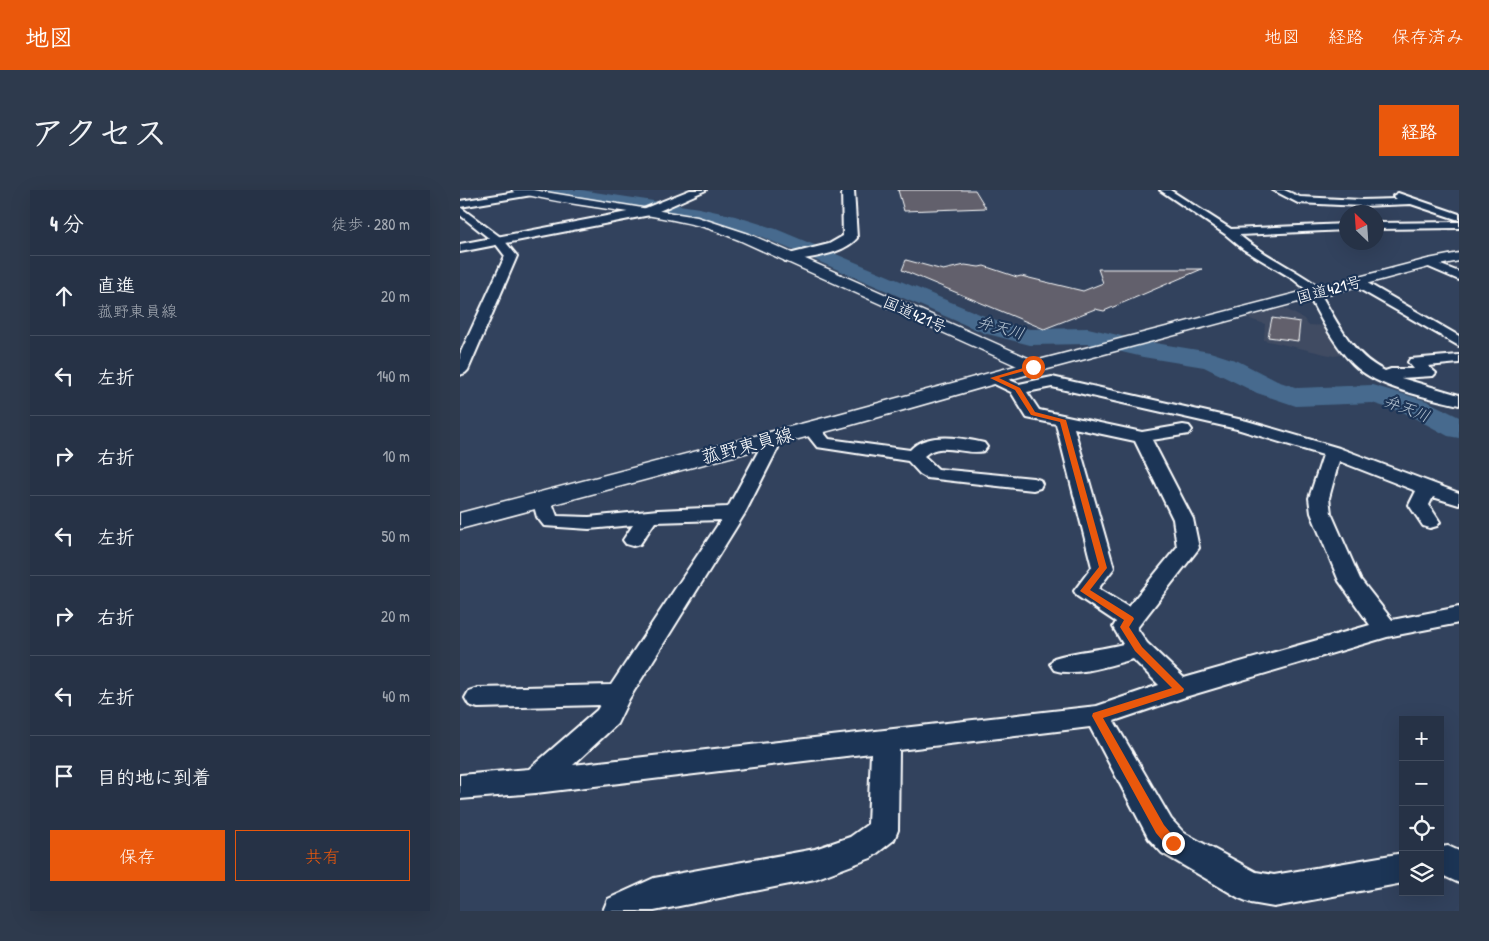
<!DOCTYPE html>
<html lang="ja">
<meta charset="utf-8">
<style>
body{margin:0;font-family:"Patrick Hand","Klee One",sans-serif;background:#2e3a4d;color:#f1f3f6}
.controls{position:absolute;right:15px;bottom:15px;display:grid;overflow:hidden;border-radius:0px;box-shadow:0 5px 20px #0002}
.controls button{width:45px;height:45px;display:grid;place-items:center;padding:0;border:0;border-bottom:1px solid #424d5f;background:#263246;color:#f1f3f6;font:25px sans-serif}
.compass{position:absolute;left:879px;top:15px;width:45px;height:45px;border-radius:50%;background:#263246;box-shadow:0 5px 20px #0002;rotate:335deg}
.stop{position:absolute;width:15px;height:15px;margin:-11px;border:4px solid #ea580c;border-radius:50%;background:#fff}
.stop.end{background:#ea580c;border-color:#fff;box-shadow:0 1px 5px #0008}
.list{margin:0;padding:0;list-style:none}
h2{display:flex;justify-content:space-between;align-items:center;height:65px;margin:0;padding:0 20px;font-size:21px}
h2 small{font-size:16px;font-weight:400;color:#a4aab3}
.list li{display:grid;grid-template-columns:32px 1fr auto;gap:15px;align-items:center;box-sizing:border-box;height:80px;padding:0 20px;border-top:1px solid #424d5f}
.list b{display:block;font-size:19px;white-space:nowrap}
.list p{margin:0;font-size:16px;white-space:nowrap;color:#a4aab3}
.list em{font-size:16px;font-style:normal;color:#a4aab3}
.actions{display:flex;gap:10px;padding:15px 20px}
.actions a{flex:1;padding:11px 0;border:1px solid #ea580c;border-radius:0px;text-align:center;font-size:18px;color:#ea580c}
.actions .main{background:#ea580c;color:#fff}
.icon{flex:none;width:28px;height:28px;fill:none;stroke:currentColor;stroke-width:2;stroke-linecap:round;stroke-linejoin:round}
.map{position:relative;flex:none;width:999px;height:721px;overflow:hidden;border-radius:0px}
header{display:flex;align-items:center;gap:30px;box-sizing:border-box;height:70px;padding:0 25px;background:#ea580c;color:#fff}
header strong{font-size:24px}
nav{display:flex;gap:28px;margin-inline-start:auto;font-size:18px}
.intro{display:flex;align-items:center;justify-content:space-between;box-sizing:border-box;height:120px;padding:0 30px}
h1{margin:0;font-size:35px}
.button{padding:12px 22px;border-radius:0px;background:#ea580c;color:#fff;font-size:18px;font-weight:700}
main{display:flex;gap:30px;padding:0 30px}
aside{flex:1;background:#263246;border-radius:0px;box-shadow:0 5px 20px #0002}
.map>svg:first-child{display:block}
.built{fill:#404b62}
.lines{fill:none;stroke-linecap:round;stroke-linejoin:round}
.river{fill:#466b8e;fill-rule:evenodd}
.building{fill:#62616c;stroke:#fff}
.minor-casing{stroke:#fff;stroke-width:4}
.tertiary-casing{stroke:#fff;stroke-width:4}
.primary-casing{stroke:#fff;stroke-width:3}
.trunk-casing{stroke:#fff;stroke-width:3}
.minor{fill:#1d3557;fill-rule:evenodd}
.tertiary{fill:#1d3557;fill-rule:evenodd}
.primary{fill:#1d3557;fill-rule:evenodd}
.trunk{fill:#1d3557;fill-rule:evenodd}
.route{fill:#ea580c}
.labels{text-anchor:middle;stroke-width:4.5;stroke-linejoin:round;paint-order:stroke}
.far-street-label{font-size:16px;fill:#fff;stroke:#1d3557}
.far-water-label{font-size:16px;font-style:italic;fill:#b5c4d2;stroke:#1d3557}
.street-label{font-size:19px;fill:#fff;stroke:#1d3557}
</style>
<header>
<strong>地図</strong>
<nav><a>地図</a><a>経路</a><a>保存済み</a></nav>
</header>
<div class="intro"><h1>アクセス</h1><a class="button">経路</a></div>
<main>
<aside>
<h2>4 分<small>徒歩 · 280 m</small></h2>
<ul class="list">
<li><svg class="icon" aria-label="ahead" viewBox="0 0 24 24"><path d="M12 20V5M6 11l6-6 6 6"/></svg><div><b>直進</b><p>菰野東員線</p></div><em>20 m</em></li>
<li><svg class="icon" aria-label="left" viewBox="0 0 24 24"><path d="M17 20v-9H6M10 6l-5 5 5 5"/></svg><div><b>左折</b></div><em>140 m</em></li>
<li><svg class="icon" aria-label="right" viewBox="0 0 24 24"><path d="M7 20v-9h11M14 6l5 5-5 5"/></svg><div><b>右折</b></div><em>10 m</em></li>
<li><svg class="icon" aria-label="left" viewBox="0 0 24 24"><path d="M17 20v-9H6M10 6l-5 5 5 5"/></svg><div><b>左折</b></div><em>50 m</em></li>
<li><svg class="icon" aria-label="right" viewBox="0 0 24 24"><path d="M7 20v-9h11M14 6l5 5-5 5"/></svg><div><b>右折</b></div><em>20 m</em></li>
<li><svg class="icon" aria-label="left" viewBox="0 0 24 24"><path d="M17 20v-9H6M10 6l-5 5 5 5"/></svg><div><b>左折</b></div><em>40 m</em></li>
<li><svg class="icon" aria-label="arrive" viewBox="0 0 24 24"><path d="M6 21V4h12l-3 4 3 4H6"/></svg><div><b>目的地に到着</b></div></li>
</ul>
<div class="actions"><a class="main">保存</a><a>共有</a></div>
</aside>
<div class="map">
<svg width="999" height="721" viewBox="0 0 999 721">
<rect width="100%" height="100%" fill="#32425d"/>
<filter id="ink" filterUnits="userSpaceOnUse"><feTurbulence type="fractalNoise" baseFrequency=".02" numOctaves="2"/><feDisplacementMap in="SourceGraphic" scale="10" xChannelSelector="R" yChannelSelector="G"/><feConvolveMatrix kernelMatrix="1 2 1 2 8 2 1 2 1" color-interpolation-filters="sRGB"/></filter>
<g filter="url(#ink)">
<!-- built -->
<path class="built" d="M 824,118 L 844,129 L 848,135 L 869,136 L 887,164 L 874,166 L 804,150 L 805,134 L 787,128 Z"/>
<g class="lines">
<!-- river -->
<path class="river" d="M 80,0 L 121,0 L 239,18 L 275,26 L 316,39 L 541,133 L 570,139 L 628,138 L 683,151 L 750,162 L 778,171 L 817,191 L 838,198 L 912,195 L 967,211 L 999,227 L 999,248 L 988,246 L 945,223 L 912,213 L 836,216 L 797,203 L 744,177 L 683,167 L 628,154 L 570,155 L 524,143 L 302,47 L 239,28 L 88,5 L 82,3 Z"/>
</g>
<!-- building -->
<path class="building" d="M 438,0 L 515,0 L 526,18 L 444,21 Z
M 446,70 L 483,80 L 505,75 L 519,77 L 524,76 L 557,87 L 561,86 L 623,101 L 643,93 L 638,79 L 742,79 L 644,121 L 635,119 L 584,139 L 442,80 Z
M 812,128 L 840,132 L 838,151 L 808,147 Z"/>
<g class="lines">
<!-- minor casing -->
<g class="minor-casing">
<path id="minor" d="M 69,0 L 74,3 L 72,5 L 0,17 L 0,11 Z
M 700,0 L 710,0 L 771,39 L 886,34 L 886,40 L 779,45 C 804,66 836,79 862,99 L 864,102 L 861,105 C 878,134 893,166 925,181 L 931,179 L 954,179 L 948,172 L 950,169 L 999,165 L 999,173 L 968,176 L 976,183 L 973,186 L 941,188 L 999,205 L 999,215 C 966,207 917,198 893,174 C 873,154 860,127 847,103 L 848,101 L 833,89 L 783,59 L 765,44 Z
M 813,0 L 824,0 L 840,7 L 901,10 L 937,9 L 933,6 L 938,3 L 999,24 L 999,30 L 951,14 L 901,16 L 838,13 Z
M 0,17 L 43,49 L 57,66 L 8,180 L 5,183 L 0,185 L 0,164 L 45,66 L 35,53 L 0,25 Z
M 999,32 L 999,38 L 916,39 L 916,33 Z
M 968,70 L 999,82 L 999,90 L 964,75 L 962,73 Z
M 894,89 L 909,94 L 999,146 L 999,156 L 901,100 L 888,93 Z
M 533,183 L 559,194 L 592,187 L 787,231 L 879,258 L 999,303 L 999,315 L 973,307 L 969,315 L 980,332 L 977,336 L 970,338 L 963,336 L 949,315 L 956,301 L 879,271 L 869,308 L 871,323 L 900,389 L 932,430 L 999,417 L 999,433 L 927,447 L 725,507 L 654,531 L 711,629 L 724,643 L 796,682 L 814,685 L 943,663 L 943,693 L 814,717 L 791,713 L 779,708 L 702,663 L 689,649 L 630,537 L 439,560 L 438,640 L 434,650 L 411,668 L 355,689 L 194,721 L 143,721 L 148,709 L 194,688 L 355,659 L 390,647 L 408,634 L 411,563 L 76,603 L 0,609 L 0,585 L 69,579 L 137,520 L 140,515 L 18,518 L 9,515 L 5,508 L 9,501 L 18,498 L 151,495 L 261,330 L 195,332 L 180,354 L 173,356 L 166,354 L 163,350 L 173,335 L 129,339 L 84,336 L 77,327 L 72,309 L 75,305 L 82,303 L 89,305 L 97,326 L 129,327 L 198,320 L 268,317 L 300,258 L 300,249 L 303,245 L 309,244 L 315,245 L 318,249 L 318,258 L 285,323 L 169,509 L 157,534 L 113,575 L 637,516 L 699,495 L 673,469 C 651,475 616,487 594,480 L 590,474 L 594,468 C 616,461 640,460 663,454 L 653,437 L 656,432 L 617,406 L 614,401 L 632,377 L 596,234 L 567,228 L 551,202 L 528,191 L 525,188 L 528,185 ZM 592,197 L 777,239 L 863,265 L 849,308 L 851,323 L 879,391 L 910,435 L 724,488 L 687,453 L 677,438 L 739,358 L 733,329 L 692,250 L 729,244 L 732,240 L 729,236 L 723,235 L 682,242 L 579,220 L 567,202 ZM 614,238 L 675,251 L 713,329 L 717,357 L 668,417 L 638,399 L 654,378 Z
M 351,233 L 357,234 L 369,249 L 450,260 C 467,241 502,248 524,253 L 527,257 L 524,261 C 505,266 481,250 464,266 L 478,279 L 573,288 L 580,290 L 582,294 L 580,298 L 573,300 L 467,288 L 460,284 L 448,271 L 357,257 L 342,238 L 345,234 Z
M 988,656 L 999,661 L 999,693 L 984,686 L 980,687 L 980,657 Z"/>
</g>
<!-- tertiary casing -->
<g class="tertiary-casing">
<path id="tertiary" d="M 230,0 L 246,0 L 190,25 L 0,62 L 0,54 L 183,19 Z
M 382,0 L 394,0 L 397,48 C 383,65 350,67 330,72 L 325,71 L 323,68 L 325,65 L 369,54 L 383,46 Z"/>
</g>
<!-- primary casing -->
<g class="primary-casing">
<path id="primary" d="M 573,171 L 580,173 L 583,177 L 580,181 L 391,235 L 0,339 L 0,323 L 375,225 Z"/>
</g>
<!-- trunk casing -->
<g class="trunk-casing">
<path id="trunk" d="M 52,0 L 73,0 L 237,27 L 289,44 L 575,171 L 968,69 L 999,63 L 999,71 L 969,77 L 573,183 L 279,50 C 265,45 251,38 236,35 C 176,20 114,17 54,2 Z"/>
</g>
<!-- minor -->
<use href="#minor" class="minor"/>
<!-- tertiary -->
<use href="#tertiary" class="tertiary"/>
<!-- primary -->
<use href="#primary" class="primary"/>
<!-- trunk -->
<use href="#trunk" class="trunk"/>
</g>
</g>
<!-- route -->
<path class="route" d="M 573,175 L 575,178 L 539,188 L 560,198 L 575,222 L 606,230 L 647,378 L 630,400 L 673,427 L 674,429 L 669,437 L 682,457 L 724,499 L 723,502 L 643,528 L 704,635 L 719,653 L 717,657 L 713,658 L 708,657 L 696,643 L 632,526 L 633,523 L 712,498 L 675,461 L 660,437 L 664,430 L 620,401 L 639,377 L 600,232 L 571,225 L 555,200 L 530,188 Z"/>
<g class="labels">
<!-- far-street labels -->
<g class="far-street-label">
<text transform="translate(869 99) rotate(-15)" y="6">国道421号</text>
<text transform="translate(455 124) rotate(24)" y="6">国道421号</text>
</g>
<!-- far-water labels -->
<g class="far-water-label">
<text transform="translate(541 137) rotate(16)" y="6">弁天川</text>
<text transform="translate(947 218) rotate(21)" y="6">弁天川</text>
</g>
<!-- street labels -->
<g class="street-label">
<text transform="translate(287 255) rotate(-15)" y="7">菰野東員線</text>
</g>
</g>
</svg>
<div class="controls">
<button>+</button>
<button>−</button>
<button><svg class="icon" aria-label="locate" viewBox="0 0 24 24"><circle cx="12" cy="12" r="6"/><path d="M12 2v4M12 18v4M2 12h4M18 12h4"/></svg></button>
<button><svg class="icon" aria-label="layers" viewBox="0 0 24 24"><path d="M12 4l9 5-9 5-9-5zM3 14l9 5 9-5"/></svg></button>
</div>
<svg class="compass" viewBox="-18 -18 36 36"><path d="M0-13l5 13h-10z" fill="#e53935"/><path d="M0 13l5-13h-10z" fill="#a4aab3"/></svg>
<div class="stop" style="left:573px;top:177px"></div>
<div class="stop end" style="left:713px;top:653px"></div>
</div>
</main>
